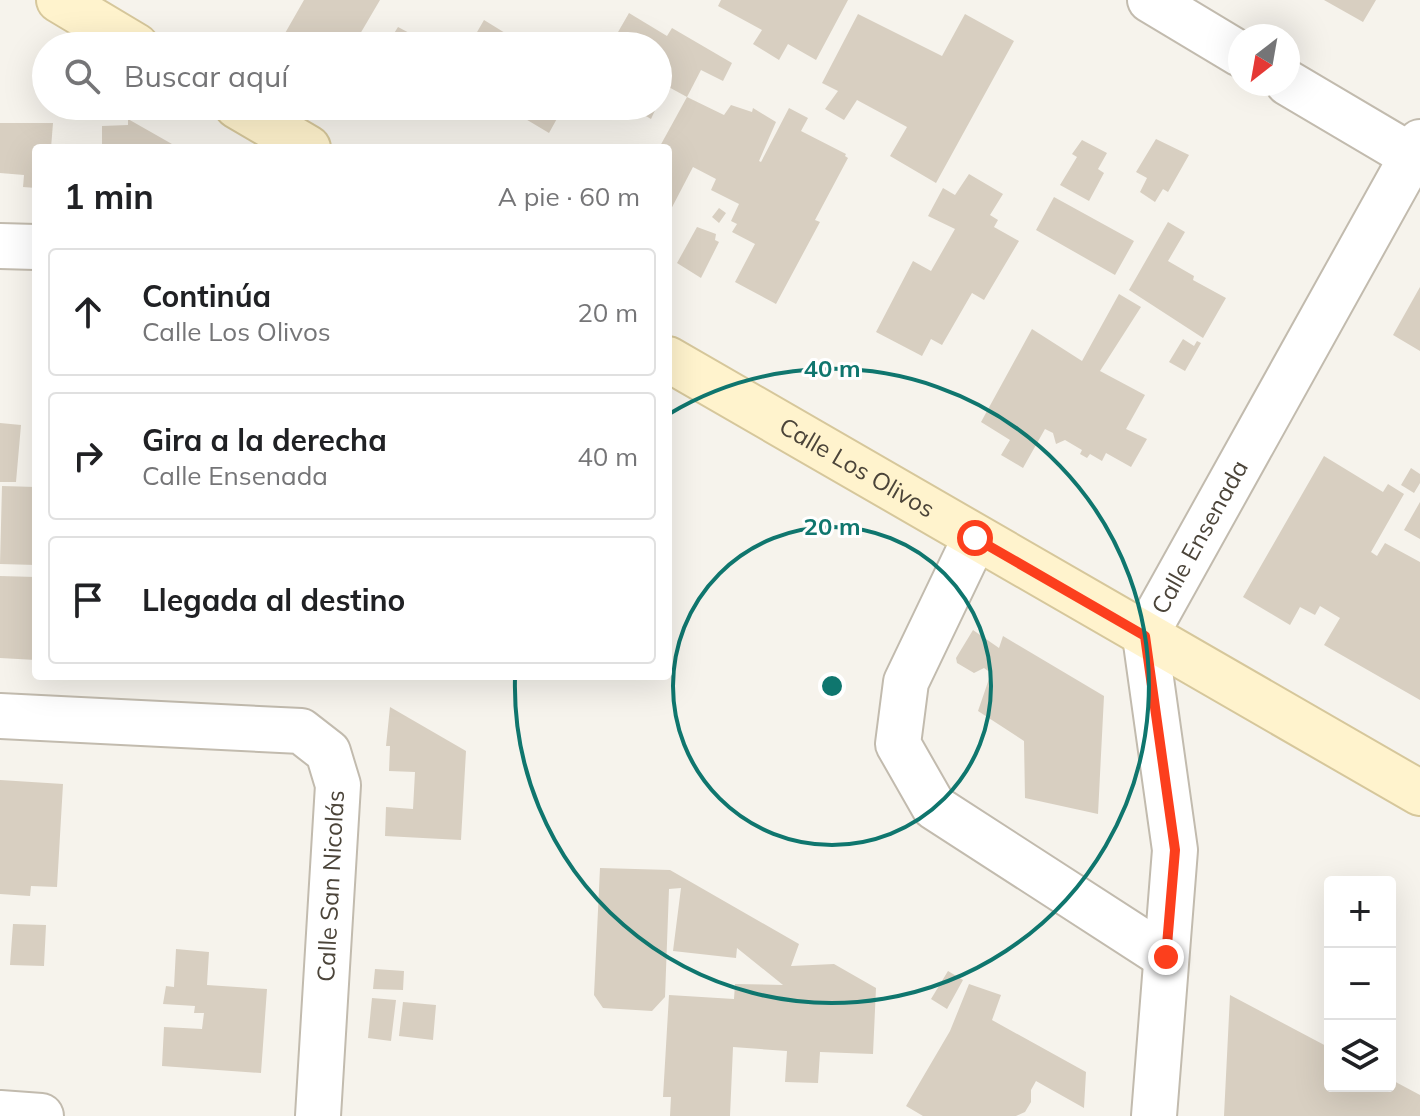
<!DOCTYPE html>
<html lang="es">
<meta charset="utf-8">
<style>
body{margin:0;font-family:Mulish,sans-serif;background:#f6f6f6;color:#202124}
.controls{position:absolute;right:24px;bottom:24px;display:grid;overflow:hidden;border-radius:8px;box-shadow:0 8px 32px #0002}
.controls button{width:72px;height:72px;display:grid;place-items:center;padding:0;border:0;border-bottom:2px solid #e0e0e0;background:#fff;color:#202124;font:40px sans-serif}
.compass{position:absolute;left:1228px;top:24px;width:72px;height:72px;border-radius:50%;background:#fff;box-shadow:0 8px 32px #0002;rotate:211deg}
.stop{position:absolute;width:24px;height:24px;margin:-18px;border:6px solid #fc3f1d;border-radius:50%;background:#fff}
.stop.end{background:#fc3f1d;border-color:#fff;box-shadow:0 2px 8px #0008}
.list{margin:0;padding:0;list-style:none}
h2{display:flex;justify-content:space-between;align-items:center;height:104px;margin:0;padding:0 32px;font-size:34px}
h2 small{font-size:26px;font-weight:400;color:#757577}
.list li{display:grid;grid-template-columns:52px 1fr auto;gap:24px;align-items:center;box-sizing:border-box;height:128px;margin:0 16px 16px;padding:0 16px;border:2px solid #e0e0e0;border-radius:8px}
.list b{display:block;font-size:30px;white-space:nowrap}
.list p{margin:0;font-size:26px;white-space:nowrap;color:#757577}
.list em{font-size:26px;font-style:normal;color:#757577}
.icon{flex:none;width:44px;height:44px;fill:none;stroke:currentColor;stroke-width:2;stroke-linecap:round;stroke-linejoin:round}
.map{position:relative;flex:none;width:1420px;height:1116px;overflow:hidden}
.search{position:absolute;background:#fff;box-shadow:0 8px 32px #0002;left:32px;top:32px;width:640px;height:88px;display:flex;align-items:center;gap:20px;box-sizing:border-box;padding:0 28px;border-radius:44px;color:#757577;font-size:30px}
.panel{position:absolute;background:#fff;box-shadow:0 8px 32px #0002;left:32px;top:144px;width:640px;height:536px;border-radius:8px}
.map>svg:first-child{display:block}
.building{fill:#d8cfc1}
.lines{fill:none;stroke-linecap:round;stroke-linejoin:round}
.street-casing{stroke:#c2bbae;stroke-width:48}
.secondary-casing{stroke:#d6c79b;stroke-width:48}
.street{stroke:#fff;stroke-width:44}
.secondary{stroke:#fff3cd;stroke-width:44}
.route{stroke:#fc3f1d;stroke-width:10}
.ring{fill:none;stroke:#0f766e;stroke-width:4}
.labels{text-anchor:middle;stroke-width:6;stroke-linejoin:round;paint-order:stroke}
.street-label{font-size:24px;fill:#4b4439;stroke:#fff}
.centre{fill:#0f766e;stroke:#fff;stroke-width:4}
.ring-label{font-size:24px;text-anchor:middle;font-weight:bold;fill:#0f766e;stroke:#fff;stroke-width:6;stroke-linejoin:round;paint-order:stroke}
</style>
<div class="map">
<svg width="1420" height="1116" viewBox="0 0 1420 1116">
<rect width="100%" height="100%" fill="#f6f3ec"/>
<!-- building -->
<path class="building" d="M 304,0 L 380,0 L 353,46 L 304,46 L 284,35 Z
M 721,0 L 848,0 L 816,60 L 788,44 L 779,60 L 753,44 L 762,30 L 718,6 Z
M 1324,0 L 1376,0 L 1363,22 Z
M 629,13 L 667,36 L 672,28 L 732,63 L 723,81 L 701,70 L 687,97 L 665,85 L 658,104 L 658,46 L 610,46 Z
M 858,14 L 942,56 L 965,14 L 1014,41 L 936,183 L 890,156 L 907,127 L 857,100 L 844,120 L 825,109 L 838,91 L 822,83 Z
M 484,20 L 526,46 L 469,46 Z
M 398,27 L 434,46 L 386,46 Z
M 687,97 L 724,115 L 731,105 L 752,112 L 753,108 L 776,122 L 759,161 L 761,162 L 789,108 L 808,118 L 801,131 L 846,154 L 845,156 L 848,158 L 815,220 L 820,222 L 776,304 L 735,282 L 755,244 L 732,232 L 737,224 L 731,221 L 739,204 L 711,190 L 716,179 L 693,167 L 668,215 L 668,148 L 659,148 Z
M 411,106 L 443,106 L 435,120 Z
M 504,106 L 564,106 L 549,133 Z
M 629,106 L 657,106 L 651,119 Z
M 128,119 L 179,148 L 102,148 L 102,126 L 128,125 Z
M 0,123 L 53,123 L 51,148 L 36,148 L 36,188 L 23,187 L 24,175 L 0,173 Z
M 1156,139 L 1189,155 L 1168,192 L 1163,189 L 1155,202 L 1140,192 L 1147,178 L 1136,172 Z
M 1082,140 L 1107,153 L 1098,169 L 1104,173 L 1089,201 L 1060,185 L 1077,157 L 1072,154 Z
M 969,174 L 1003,194 L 990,215 L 998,220 L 994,227 L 1019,241 L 984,300 L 972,293 L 942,345 L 931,339 L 922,356 L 876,332 L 913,261 L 931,271 L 955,229 L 928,216 L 943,188 L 955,195 Z
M 1054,197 L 1134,241 L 1115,275 L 1036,230 Z
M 719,208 L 726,213 L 719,223 L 712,217 Z
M 1168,222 L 1185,232 L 1168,261 L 1194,276 L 1193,280 L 1226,298 L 1203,338 L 1129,290 Z
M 697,227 L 716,234 L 715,240 L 719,242 L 701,278 L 677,263 Z
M 1420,287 L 1420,351 L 1393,335 Z
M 1119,294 L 1141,307 L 1100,371 L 1145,395 L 1126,429 L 1147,439 L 1131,467 L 1106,453 L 1102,461 L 1090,454 L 1087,458 L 1080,454 L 1082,450 L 1065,440 L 1056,444 L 1053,433 L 1045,429 L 1023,468 L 1001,455 L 1010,440 L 981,422 L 1032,329 L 1082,361 Z
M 1183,339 L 1194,346 L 1197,341 L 1201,343 L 1185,371 L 1169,362 Z
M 0,423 L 21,425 L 16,482 L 0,482 Z
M 1324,456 L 1383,492 L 1388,484 L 1404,494 L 1371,552 L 1377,556 L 1385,543 L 1420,562 L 1420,700 L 1324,645 L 1340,618 L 1320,606 L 1315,615 L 1300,607 L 1290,625 L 1243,597 Z
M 1411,468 L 1420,474 L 1420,483 L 1414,493 L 1401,485 Z
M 2,486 L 36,487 L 36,565 L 0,564 Z
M 1420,502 L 1420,539 L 1404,530 Z
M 0,576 L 36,577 L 36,660 L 0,658 Z
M 973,630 L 999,648 L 1003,636 L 1104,696 L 1098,814 L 1025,798 L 1024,741 L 978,711 L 991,673 L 984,668 L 974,673 L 957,663 L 956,658 Z
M 390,707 L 466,751 L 461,840 L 385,836 L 386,807 L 413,809 L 415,772 L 389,771 L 390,746 L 386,746 Z
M 0,780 L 63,784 L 57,887 L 31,886 L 30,896 L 0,894 Z
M 600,868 L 670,870 L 799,944 L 791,966 L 834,964 L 876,988 L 873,1054 L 820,1052 L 818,1083 L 785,1082 L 787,1051 L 733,1047 L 730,1116 L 670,1116 L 671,1097 L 663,1097 L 669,995 L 734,999 L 735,984 L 783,985 L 737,948 L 736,958 L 673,951 L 681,888 L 669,889 L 665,997 L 652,1011 L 603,1008 L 594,995 Z
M 13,924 L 46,925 L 44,966 L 10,965 Z
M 176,949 L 209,952 L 207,985 L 267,989 L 261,1073 L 162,1066 L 164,1027 L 202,1029 L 204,1013 L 194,1013 L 195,1006 L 163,1004 L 166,986 L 174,987 Z
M 375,969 L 404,971 L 403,990 L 373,989 Z
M 948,971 L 963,980 L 947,1009 L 931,999 Z
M 969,984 L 1001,995 L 992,1020 L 1086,1072 L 1084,1108 L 1036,1081 L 1031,1090 L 1031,1102 L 1025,1112 L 1016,1116 L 923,1116 L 906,1106 L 950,1031 Z
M 1230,995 L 1330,1048 L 1330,1086 L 1390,1086 L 1390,1079 L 1420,1095 L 1420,1116 L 1224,1116 Z
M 372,998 L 396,1000 L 391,1041 L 368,1038 Z
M 403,1002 L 436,1005 L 433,1040 L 399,1036 Z"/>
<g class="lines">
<!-- street casing -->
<g class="street-casing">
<g id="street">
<path d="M 1150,0 L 1240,54"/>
<path d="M 1288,83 L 1420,161"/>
<path d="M 0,246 L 36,247"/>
<path d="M 975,538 L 906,682 L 898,744 L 934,807 L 1166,957"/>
<path d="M 0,716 L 301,731 L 328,752 L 338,785 L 318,1116"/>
<path d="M 0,1113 L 41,1116"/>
<path id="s1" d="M 1154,1116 L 1175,850 L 1145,636 L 1420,142"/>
</g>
</g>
<!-- secondary casing -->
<g class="secondary-casing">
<g id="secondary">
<path d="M 59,0 L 136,46"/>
<path d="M 237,106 L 308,148"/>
<path id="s2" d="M 668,359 L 1420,793"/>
</g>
</g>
<!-- street -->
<use href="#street" class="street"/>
<!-- secondary -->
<use href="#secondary" class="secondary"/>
</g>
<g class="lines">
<!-- route -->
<path class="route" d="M 975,538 L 1145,636 L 1175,850 L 1166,957"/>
</g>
<!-- distance rings -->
<g class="ring">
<circle cx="832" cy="686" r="159"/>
<path d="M669 414A317 317 0 1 1 515 678"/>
</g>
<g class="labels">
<!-- street labels -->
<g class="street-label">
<text dy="8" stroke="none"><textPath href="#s2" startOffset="218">Calle Los Olivos</textPath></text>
<text dy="8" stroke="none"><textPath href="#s1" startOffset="596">Calle Ensenada</textPath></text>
<text transform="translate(331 886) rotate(-87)" y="8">Calle San Nicolás</text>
</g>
</g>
<circle cx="832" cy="686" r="12" class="centre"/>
<g class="ring-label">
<text x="832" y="377">40 m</text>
<text x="832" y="535">20 m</text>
</g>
</svg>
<div class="controls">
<button>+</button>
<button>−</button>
<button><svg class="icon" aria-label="layers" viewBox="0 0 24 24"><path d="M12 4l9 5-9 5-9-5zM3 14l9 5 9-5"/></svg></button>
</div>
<svg class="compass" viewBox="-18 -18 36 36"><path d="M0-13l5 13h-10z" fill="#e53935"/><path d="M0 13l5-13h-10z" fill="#757577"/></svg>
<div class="stop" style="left:975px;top:538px"></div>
<div class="stop end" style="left:1166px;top:957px"></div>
<div class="search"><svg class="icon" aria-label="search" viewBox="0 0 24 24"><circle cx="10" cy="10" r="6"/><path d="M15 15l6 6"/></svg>Buscar aquí</div>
<section class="panel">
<h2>1 min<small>A pie · 60 m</small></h2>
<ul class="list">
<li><svg class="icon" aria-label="ahead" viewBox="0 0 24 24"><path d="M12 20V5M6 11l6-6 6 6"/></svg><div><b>Continúa</b><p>Calle Los Olivos</p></div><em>20 m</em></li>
<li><svg class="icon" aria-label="right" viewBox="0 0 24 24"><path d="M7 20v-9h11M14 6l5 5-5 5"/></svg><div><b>Gira a la derecha</b><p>Calle Ensenada</p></div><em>40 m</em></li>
<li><svg class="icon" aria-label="arrive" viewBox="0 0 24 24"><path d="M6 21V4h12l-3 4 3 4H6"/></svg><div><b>Llegada al destino</b></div></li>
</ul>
</section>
</div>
